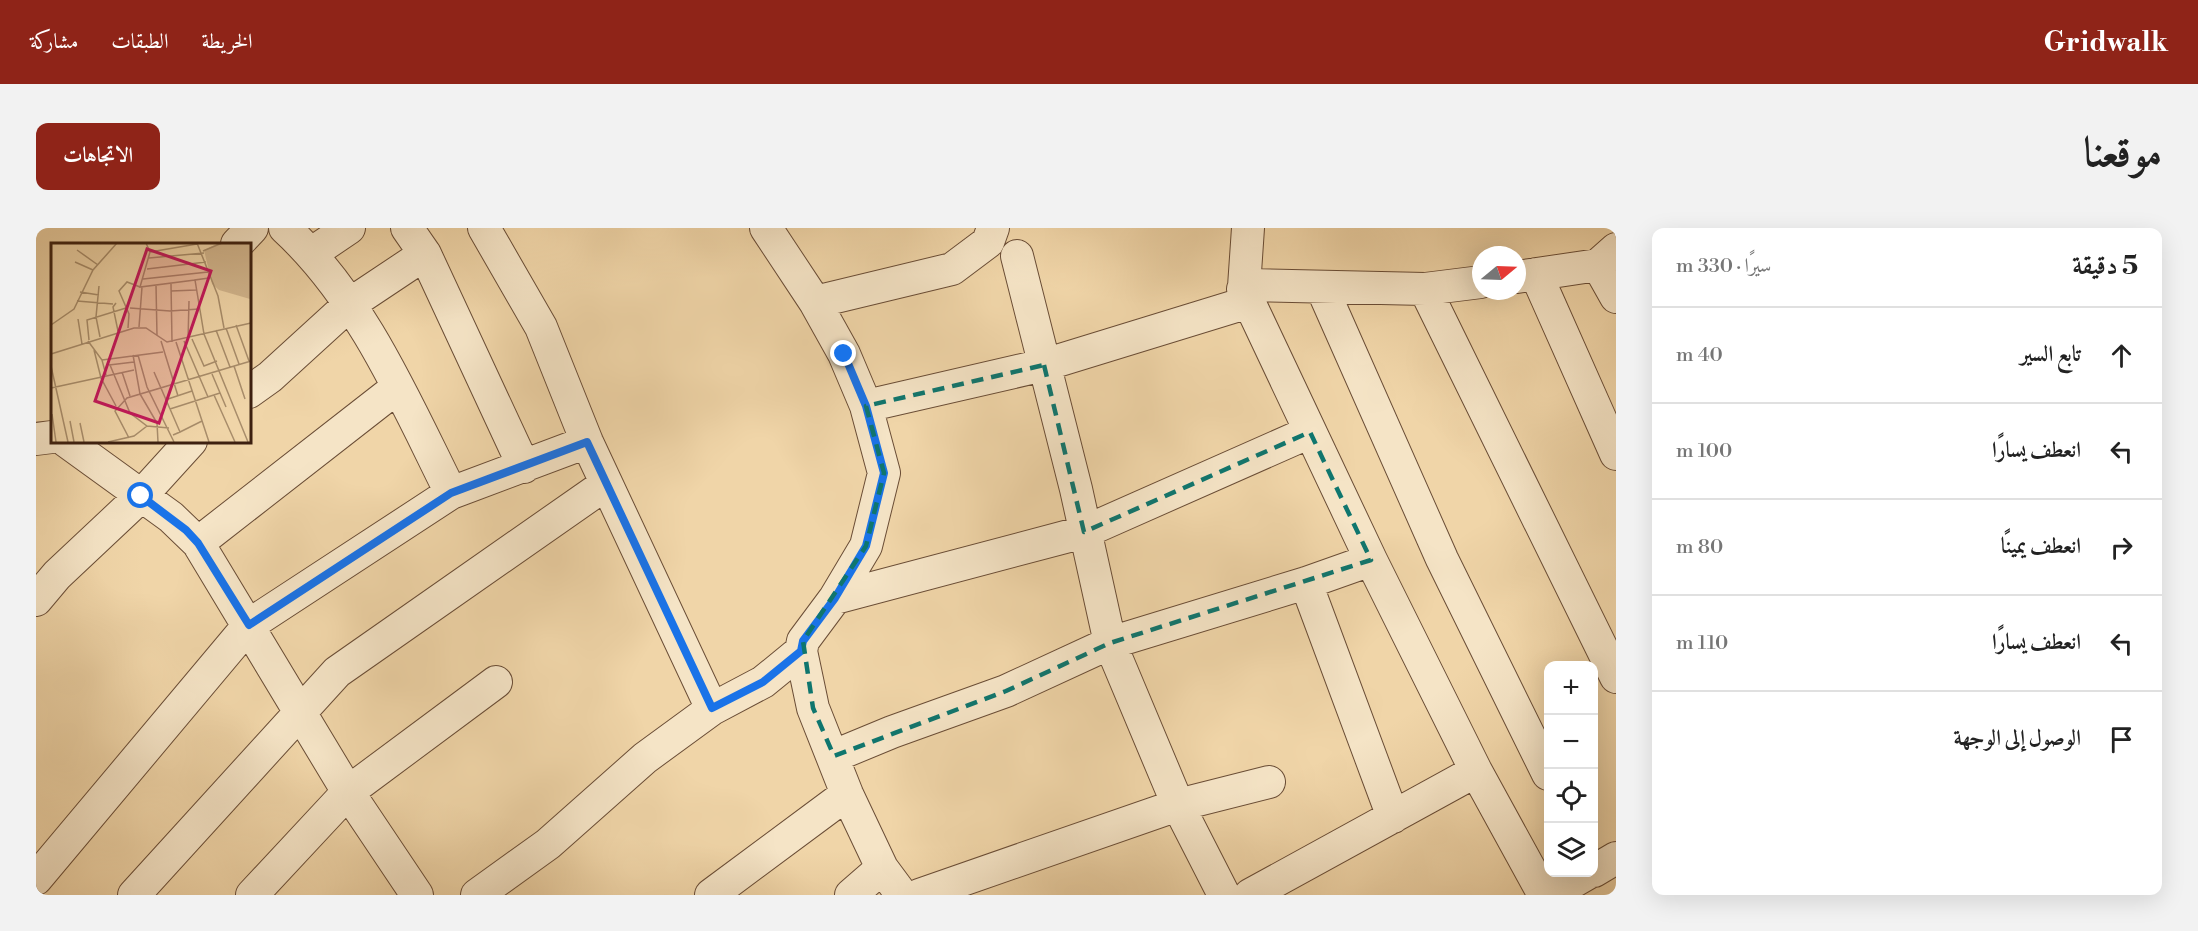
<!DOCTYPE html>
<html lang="ar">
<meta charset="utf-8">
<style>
body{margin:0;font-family:"Libre Bodoni",Amiri,serif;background:#f2f2f2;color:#222;direction:rtl}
.controls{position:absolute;right:18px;bottom:18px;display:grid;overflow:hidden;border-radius:12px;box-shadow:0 6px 24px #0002}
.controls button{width:54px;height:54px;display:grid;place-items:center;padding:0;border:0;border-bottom:2px solid #e0e0e0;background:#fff;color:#222;font:30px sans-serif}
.compass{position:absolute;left:1436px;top:18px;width:54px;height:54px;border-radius:50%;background:#fff;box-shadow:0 6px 24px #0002;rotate:71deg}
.stop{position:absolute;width:18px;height:18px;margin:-14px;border:4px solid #1a73e8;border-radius:50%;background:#fff}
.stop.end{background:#1a73e8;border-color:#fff;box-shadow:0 2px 6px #0008}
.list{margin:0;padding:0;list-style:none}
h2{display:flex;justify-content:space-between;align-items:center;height:78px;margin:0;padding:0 24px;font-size:26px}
h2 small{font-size:20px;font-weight:400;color:#767676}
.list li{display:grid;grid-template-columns:39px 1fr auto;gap:18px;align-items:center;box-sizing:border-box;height:96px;padding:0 24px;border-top:2px solid #e0e0e0}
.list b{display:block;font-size:22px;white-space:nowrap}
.list em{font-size:20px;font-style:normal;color:#767676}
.icon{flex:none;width:33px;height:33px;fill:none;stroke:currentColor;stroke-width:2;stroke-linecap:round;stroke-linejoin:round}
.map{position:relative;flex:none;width:1580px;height:667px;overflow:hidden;direction:ltr;border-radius:12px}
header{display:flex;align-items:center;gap:36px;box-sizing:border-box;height:84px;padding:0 30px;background:#8f2418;color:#fff}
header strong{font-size:28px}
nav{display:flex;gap:33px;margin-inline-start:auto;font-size:21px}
.intro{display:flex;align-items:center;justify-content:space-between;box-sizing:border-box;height:144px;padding:0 36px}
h1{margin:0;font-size:42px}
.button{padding:15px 27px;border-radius:12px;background:#8f2418;color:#fff;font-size:21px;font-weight:700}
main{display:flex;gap:36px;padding:0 36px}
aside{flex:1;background:#fff;border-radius:12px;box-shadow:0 6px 24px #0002}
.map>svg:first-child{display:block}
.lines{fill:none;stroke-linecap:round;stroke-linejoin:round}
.minor-casing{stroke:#6a4d36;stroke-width:34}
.minor{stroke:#f5e4c6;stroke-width:32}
.route{stroke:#1a73e8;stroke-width:8}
.marked{fill:none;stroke:#0f766e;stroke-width:4.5;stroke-dasharray:12 8;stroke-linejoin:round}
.inset-road{fill:none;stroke:#a88d6b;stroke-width:1.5}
.view{fill:#c2185b;fill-opacity:0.15;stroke:#c2185b;stroke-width:3}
.inset-edge{fill:none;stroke:#3d2010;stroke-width:3}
</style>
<header>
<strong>Gridwalk</strong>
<nav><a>الخريطة</a><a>الطبقات</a><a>مشاركة</a></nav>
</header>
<div class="intro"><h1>موقعنا</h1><a class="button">الاتجاهات</a></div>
<main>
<aside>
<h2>5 دقيقة<small>سيرًا · 330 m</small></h2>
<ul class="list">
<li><svg class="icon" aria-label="ahead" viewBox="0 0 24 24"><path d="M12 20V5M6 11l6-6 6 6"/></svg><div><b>تابع السير</b></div><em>40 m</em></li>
<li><svg class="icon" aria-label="left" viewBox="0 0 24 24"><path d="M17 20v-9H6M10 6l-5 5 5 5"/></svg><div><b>انعطف يسارًا</b></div><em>100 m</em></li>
<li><svg class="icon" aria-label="right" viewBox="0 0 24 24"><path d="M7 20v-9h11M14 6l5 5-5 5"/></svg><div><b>انعطف يمينًا</b></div><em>80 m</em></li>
<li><svg class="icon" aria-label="left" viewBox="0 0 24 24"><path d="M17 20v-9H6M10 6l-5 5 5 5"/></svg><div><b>انعطف يسارًا</b></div><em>110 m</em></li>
<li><svg class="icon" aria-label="arrive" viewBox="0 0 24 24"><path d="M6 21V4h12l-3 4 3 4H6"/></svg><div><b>الوصول إلى الوجهة</b></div></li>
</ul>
</aside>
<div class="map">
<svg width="1580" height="667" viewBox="0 0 1580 667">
<rect width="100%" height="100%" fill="#f0d5a8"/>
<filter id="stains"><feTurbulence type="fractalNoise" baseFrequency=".00333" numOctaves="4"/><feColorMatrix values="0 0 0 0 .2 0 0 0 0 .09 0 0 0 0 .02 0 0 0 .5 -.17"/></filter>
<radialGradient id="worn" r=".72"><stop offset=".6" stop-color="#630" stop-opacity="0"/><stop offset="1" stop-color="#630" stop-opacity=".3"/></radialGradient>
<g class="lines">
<!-- minor casing -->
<g class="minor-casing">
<path id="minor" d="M 249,0 C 326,71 369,173 415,265
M 371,0 L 389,26 L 488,239
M 448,0 L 505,99 L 551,214 L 676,481
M 730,0 L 779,74 L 808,126 L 830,178 L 848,245 L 830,318 L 799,370 L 767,413 L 765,423 L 777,480 L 811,566 L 846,640 L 866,667
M 201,16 L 216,0
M 276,25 L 313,0
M 981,28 L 1040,261 L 1074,415 L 1142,577 L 1188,667
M 1562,37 L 1580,69
M 1500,46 L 1580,226
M 1481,49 L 1562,37 L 1580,21
M 1208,59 L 1212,0
M 1286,60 L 1406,331 L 1512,546
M 1389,61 L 1580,449
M 779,74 L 916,41 L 952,14 L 957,0
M 213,164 L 234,149 L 314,76 L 389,26
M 830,178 L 1008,137 L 1213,74
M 0,211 L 16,209
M 30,213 L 135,289 L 162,315 L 312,564 L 381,667
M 162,315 L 362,159
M 1270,355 L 1357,589
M 799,370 L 1048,304 L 1274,204
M 0,372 L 21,347 L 105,268 L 155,213
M 798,528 L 856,504 L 970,463 L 1074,415 L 1270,355 L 1335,332
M 1440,543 L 1335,332 L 1207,61 L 1215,57 L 1389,61 L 1445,54
M 1558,643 L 1580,630
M 0,651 L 213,397 L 415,265 L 551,214
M 98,667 L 301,444 L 570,256
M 216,667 L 312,564 L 460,454
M 441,667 L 512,616 L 609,530 L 676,481 L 727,454 L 765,423
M 675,667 L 811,566
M 815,667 L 846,640
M 883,667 L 1142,577 L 1233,554
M 1214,667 L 1440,543 L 1508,667
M 1514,667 L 1554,644"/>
</g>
<!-- minor -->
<use href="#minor" class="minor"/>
</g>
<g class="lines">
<!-- route -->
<path class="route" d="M 105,268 L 150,302 L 162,315 L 213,397 L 415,265 L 551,214 L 676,480 L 727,454 L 765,423 L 767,413 L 799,370 L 830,318 L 848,245 L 830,178 L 808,126"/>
</g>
<!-- marked area -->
<path class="marked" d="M 1008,137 L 1048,304 L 1274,204 L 1335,332 L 1074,415 L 970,463 L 798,528 L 777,480 L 767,413 L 830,318 L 848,245 L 830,178 Z"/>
<!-- overview -->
<g transform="translate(15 15)">
<rect width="200" height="200" fill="#f0d5a8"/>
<path d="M 168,0 L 199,0 L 199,56 L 168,47 L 161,41 L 153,7 Z" fill="#d2b68e"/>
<path class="inset-road" d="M 95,0 L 99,9 L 89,44 L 144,37M 146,0 L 167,53 L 173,85M 26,7 L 47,22M 152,8 L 171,0M 99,9 L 146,1M 98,15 L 153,10M 24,19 L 42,27M 96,26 L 155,19M 158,35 L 144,37 L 153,91 L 197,199M 92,36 L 157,29M 120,41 L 121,99M 105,42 L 106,93M 48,43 L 45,74 L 49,94M 120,48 L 145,47M 29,49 L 48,52M 26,58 L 62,61M 65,60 L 62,64 L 67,88M 79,65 L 119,68 L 148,66M 27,76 L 31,101M 0,82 L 23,66 L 42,27 L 66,0M 185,82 L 198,118M 88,84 L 91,44M 77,85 L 78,71 L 68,48 L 76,39 L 89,44M 175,85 L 188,121M 165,87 L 179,124M 141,96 L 153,123 L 166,118M 38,97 L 36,77 L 75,65M 137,97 L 138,58M 37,98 L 51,117 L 55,132M 110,98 L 127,153M 133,98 L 157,154M 125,99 L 158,199M 43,107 L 50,135 L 65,163M 0,111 L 83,85 L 95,85 L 116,99 L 200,80M 82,112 L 89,151 L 106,180 L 107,199M 87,112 L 96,144 L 123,199M 51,117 L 112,109M 58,122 L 83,119M 59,122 L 79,170 L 96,183 L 118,185M 0,123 L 17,199M 183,123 L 194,156M 71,129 L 79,153M 103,129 L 129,189 L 122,192M 161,131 L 175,164M 0,145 L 83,127M 163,152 L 184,199M 114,157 L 141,148M 119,166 L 169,150M 1,171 L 5,199M 19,178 L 23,199M 29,180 L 33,199M 129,189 L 151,178M 78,195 L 64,168 L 76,155 L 200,118M 57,199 L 83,193 L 96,183"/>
<path class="view" d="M 96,6 L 160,28 L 108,180 L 44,158 Z"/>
<rect width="200" height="200" class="inset-edge"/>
</g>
<rect width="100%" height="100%" filter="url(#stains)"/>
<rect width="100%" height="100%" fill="url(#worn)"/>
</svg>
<div class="controls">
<button>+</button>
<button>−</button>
<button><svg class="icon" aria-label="locate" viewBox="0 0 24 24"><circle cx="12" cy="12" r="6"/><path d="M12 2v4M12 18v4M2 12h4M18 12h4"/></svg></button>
<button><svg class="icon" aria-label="layers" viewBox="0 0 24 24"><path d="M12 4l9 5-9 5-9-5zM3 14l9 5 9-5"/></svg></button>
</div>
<svg class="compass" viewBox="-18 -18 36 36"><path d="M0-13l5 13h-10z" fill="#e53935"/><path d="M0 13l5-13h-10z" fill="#767676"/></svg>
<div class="stop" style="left:105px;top:268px"></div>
<div class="stop end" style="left:808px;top:126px"></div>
</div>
</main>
